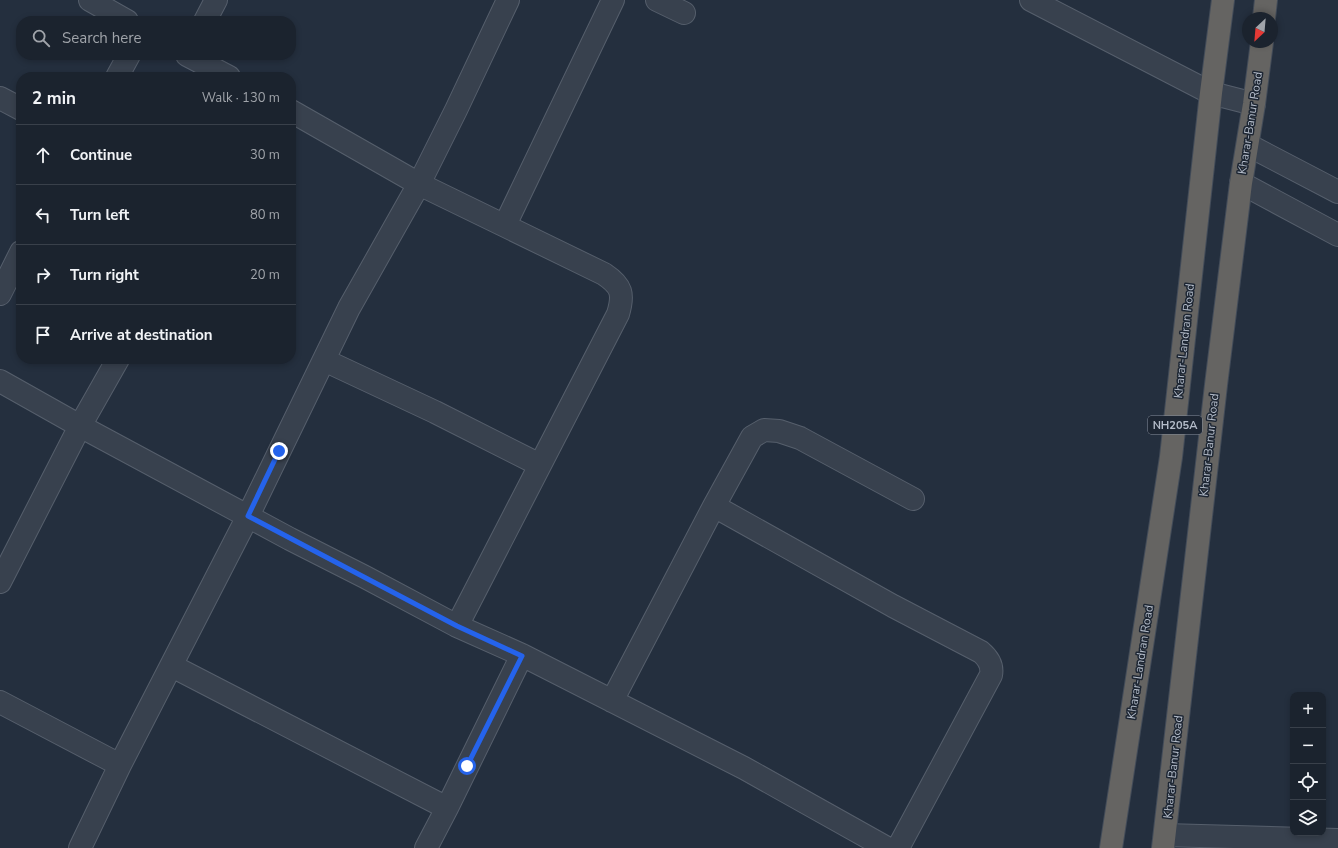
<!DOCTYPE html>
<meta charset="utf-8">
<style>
body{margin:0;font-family:"Nunito Sans",sans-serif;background:#242b36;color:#f1f3f6}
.controls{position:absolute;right:12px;bottom:12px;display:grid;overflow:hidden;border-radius:8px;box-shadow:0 2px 6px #0003}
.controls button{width:36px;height:36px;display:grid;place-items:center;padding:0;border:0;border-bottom:1px solid #39404a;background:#1b232e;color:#f1f3f6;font:20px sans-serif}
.compass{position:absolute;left:1242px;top:12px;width:36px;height:36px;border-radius:50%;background:#1b232e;box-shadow:0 2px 6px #0003;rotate:206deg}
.stop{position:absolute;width:12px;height:12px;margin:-9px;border:3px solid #2563eb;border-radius:50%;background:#fff}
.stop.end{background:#2563eb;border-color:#fff;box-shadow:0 1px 4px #0008}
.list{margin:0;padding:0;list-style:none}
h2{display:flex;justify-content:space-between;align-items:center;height:52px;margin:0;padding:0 16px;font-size:17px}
h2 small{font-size:13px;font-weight:400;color:#a0a4aa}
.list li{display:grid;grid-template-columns:26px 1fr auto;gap:12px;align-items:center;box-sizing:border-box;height:60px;padding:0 16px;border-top:1px solid #39404a}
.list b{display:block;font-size:15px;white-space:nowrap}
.list em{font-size:13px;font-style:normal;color:#a0a4aa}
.icon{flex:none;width:22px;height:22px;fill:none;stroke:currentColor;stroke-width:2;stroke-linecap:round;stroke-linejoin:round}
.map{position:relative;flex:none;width:1338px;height:848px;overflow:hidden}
.search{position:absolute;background:#1b232e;box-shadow:0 2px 6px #0003;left:16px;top:16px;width:280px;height:44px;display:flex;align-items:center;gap:10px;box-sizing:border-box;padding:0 14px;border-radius:16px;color:#a0a4aa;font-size:15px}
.panel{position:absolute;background:#1b232e;box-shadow:0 2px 6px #0003;left:16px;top:72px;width:280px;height:292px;border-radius:16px}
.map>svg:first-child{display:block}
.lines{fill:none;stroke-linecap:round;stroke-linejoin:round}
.minor-casing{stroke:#565f6c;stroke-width:24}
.trunk-casing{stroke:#434c59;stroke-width:24}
.minor{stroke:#38414e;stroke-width:22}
.trunk{stroke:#656462;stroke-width:22}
.route{stroke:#2563eb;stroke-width:5}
.labels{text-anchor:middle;stroke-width:3;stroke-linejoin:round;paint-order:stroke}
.shield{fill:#1d2633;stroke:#878f9c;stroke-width:1}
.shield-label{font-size:11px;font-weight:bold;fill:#b4bcc9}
.street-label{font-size:12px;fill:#b4bcc9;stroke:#1d2633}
</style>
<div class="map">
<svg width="1338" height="848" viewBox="0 0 1338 848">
<rect width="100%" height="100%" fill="#242f3e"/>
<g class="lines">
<!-- minor casing -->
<g class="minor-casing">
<path id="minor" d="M 90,0 L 127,21
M 657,0 L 684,13
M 1031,0 L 1211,93 L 1254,104
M 205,21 L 216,0
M 187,55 L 229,77
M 117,77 L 129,55
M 0,98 L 21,109
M 291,111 L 419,184 L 604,274 C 622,286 624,294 618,314 L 457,626
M 1248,145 L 1338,192
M 1241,183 L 1338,235
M 505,225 L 613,0
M 0,294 L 21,252
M 324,360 L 435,412 L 540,465
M 0,381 L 80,426 L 290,539 L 365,577 L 457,626 L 522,655 L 744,768 L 887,848
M 714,506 L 893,606 L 981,652 C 988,658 993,665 991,675 L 898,848
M 0,582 L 80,426 L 118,359
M 172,666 L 447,808 L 522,655
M 612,701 L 714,506 L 752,437 L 764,430 L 779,431 L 800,438 L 913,499
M 0,702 L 120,765
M 1165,835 L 1338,840
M 80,848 L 120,765 L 248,516 L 349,308 L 419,184 L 456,110 L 508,0
M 426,848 L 447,808"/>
</g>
<!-- trunk casing -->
<g class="trunk-casing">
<path id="trunk" d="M 1264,18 L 1266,0
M 1111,848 L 1171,457 L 1211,93 L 1223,0
M 1163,848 L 1216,385 L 1241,183 L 1254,104 L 1262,42"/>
</g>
<!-- minor -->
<use href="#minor" class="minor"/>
<!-- trunk -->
<use href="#trunk" class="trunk"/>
</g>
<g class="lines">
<!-- route -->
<path class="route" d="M 279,451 L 248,516 L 457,626 L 522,656 L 467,766"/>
</g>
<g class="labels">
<!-- shield labels -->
<rect class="shield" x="1148" y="416" width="54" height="18" rx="3"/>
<g class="shield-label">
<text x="1175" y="429">NH205A</text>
</g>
<!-- street labels -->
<g class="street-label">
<text transform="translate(1250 123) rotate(-81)" y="4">Kharar-Banur Road</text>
<text transform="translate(1184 341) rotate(-84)" y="4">Kharar-Landran Road</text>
<text transform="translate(1209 445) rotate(-84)" y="4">Kharar-Banur Road</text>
<text transform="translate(1140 662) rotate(-81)" y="4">Kharar-Landran Road</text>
<text transform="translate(1173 767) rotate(-84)" y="4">Kharar-Banur Road</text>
</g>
</g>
</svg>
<div class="controls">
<button>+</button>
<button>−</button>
<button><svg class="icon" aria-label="locate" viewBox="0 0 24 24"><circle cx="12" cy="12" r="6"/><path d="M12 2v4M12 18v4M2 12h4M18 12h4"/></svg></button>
<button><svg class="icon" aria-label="layers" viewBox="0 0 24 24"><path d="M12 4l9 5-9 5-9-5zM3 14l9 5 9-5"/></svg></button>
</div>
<svg class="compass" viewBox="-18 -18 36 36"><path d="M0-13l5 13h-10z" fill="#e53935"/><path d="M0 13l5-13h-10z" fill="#a0a4aa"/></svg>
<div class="stop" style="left:467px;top:766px"></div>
<div class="stop end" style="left:279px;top:451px"></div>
<div class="search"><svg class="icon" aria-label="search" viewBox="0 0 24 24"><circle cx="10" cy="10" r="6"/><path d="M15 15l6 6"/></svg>Search here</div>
<section class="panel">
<h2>2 min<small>Walk · 130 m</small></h2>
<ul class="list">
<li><svg class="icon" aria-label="ahead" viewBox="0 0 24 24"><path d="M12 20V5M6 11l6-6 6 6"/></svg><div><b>Continue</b></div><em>30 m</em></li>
<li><svg class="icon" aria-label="left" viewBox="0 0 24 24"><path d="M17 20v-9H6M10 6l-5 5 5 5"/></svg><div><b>Turn left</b></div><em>80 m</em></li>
<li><svg class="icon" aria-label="right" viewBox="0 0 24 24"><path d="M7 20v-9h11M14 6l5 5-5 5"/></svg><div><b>Turn right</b></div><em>20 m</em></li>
<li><svg class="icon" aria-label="arrive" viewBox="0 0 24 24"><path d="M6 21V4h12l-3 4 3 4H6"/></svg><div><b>Arrive at destination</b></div></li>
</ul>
</section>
</div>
